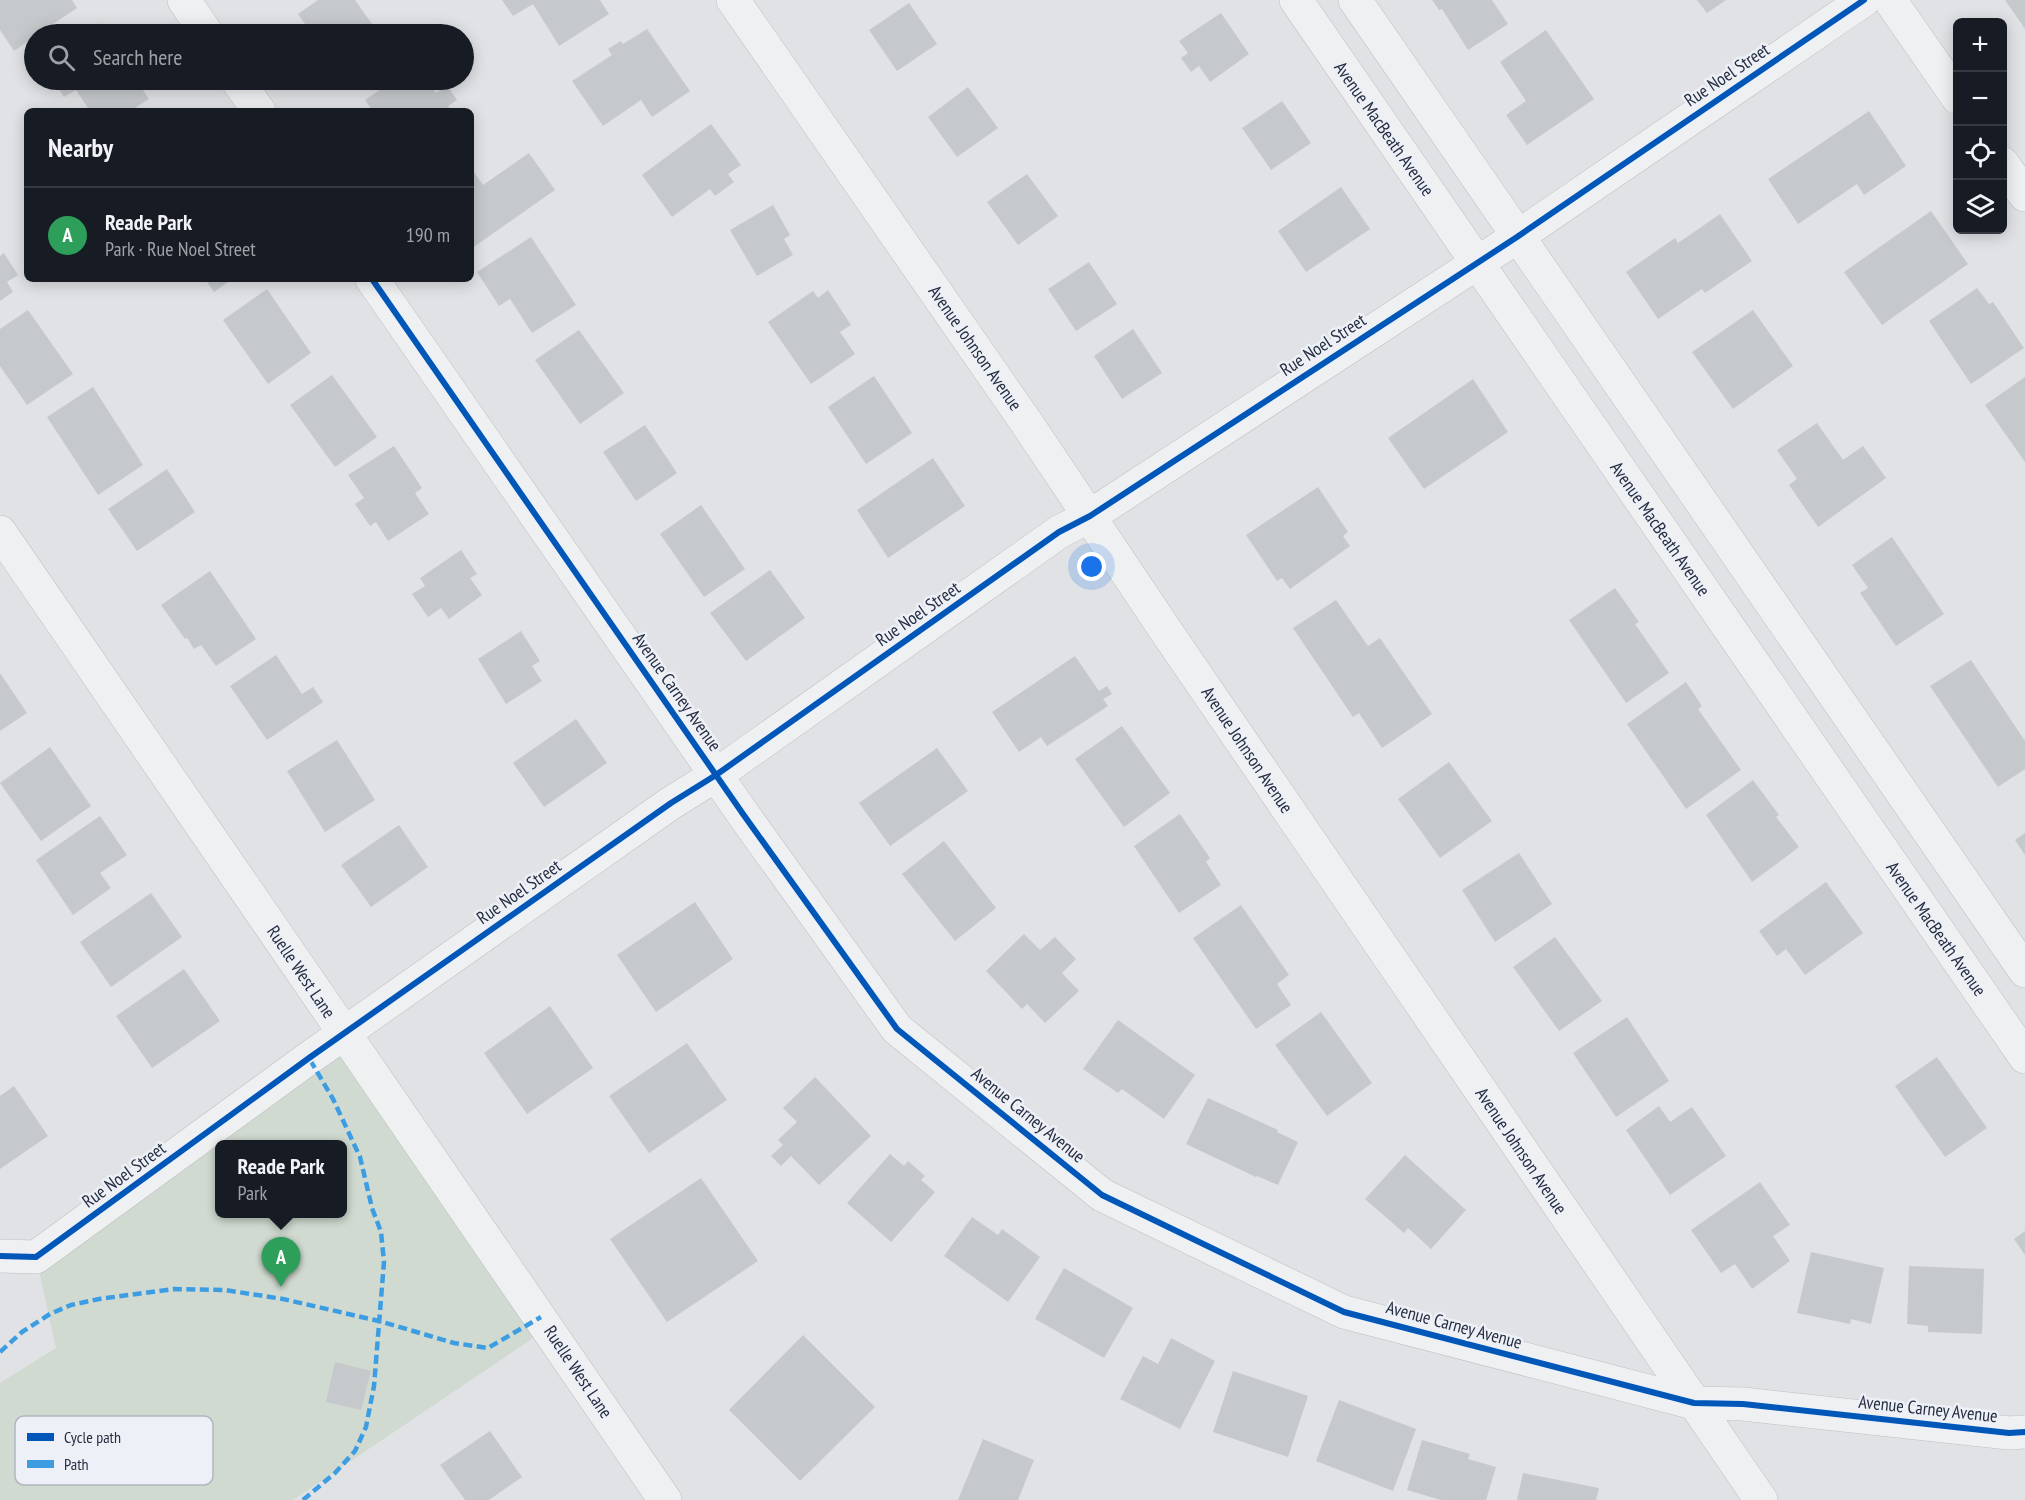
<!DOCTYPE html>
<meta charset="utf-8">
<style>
body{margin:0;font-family:"PT Sans Narrow",sans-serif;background:#20242c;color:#f1f3f6}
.controls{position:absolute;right:18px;top:18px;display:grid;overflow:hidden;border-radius:9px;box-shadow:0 3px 15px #0003}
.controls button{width:54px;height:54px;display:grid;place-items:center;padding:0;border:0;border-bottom:2px solid #363941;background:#171b24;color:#f1f3f6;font:30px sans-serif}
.you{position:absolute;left:1092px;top:567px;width:21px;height:21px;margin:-15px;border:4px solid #fff;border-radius:50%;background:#1a73e8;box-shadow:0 0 0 9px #1a73e833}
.badge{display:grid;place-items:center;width:39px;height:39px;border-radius:50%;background:#1a73e8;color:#fff;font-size:20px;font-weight:700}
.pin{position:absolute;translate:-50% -50px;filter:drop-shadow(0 2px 3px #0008)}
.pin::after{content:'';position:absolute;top:32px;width:21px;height:18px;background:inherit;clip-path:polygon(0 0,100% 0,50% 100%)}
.popup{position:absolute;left:215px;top:1140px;width:132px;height:78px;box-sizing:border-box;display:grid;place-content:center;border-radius:9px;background:#171b24;filter:drop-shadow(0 2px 4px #0005);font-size:20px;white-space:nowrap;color:#9ea1a6}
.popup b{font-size:22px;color:#f1f3f6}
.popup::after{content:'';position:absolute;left:50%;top:100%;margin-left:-12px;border:12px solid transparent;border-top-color:#171b24}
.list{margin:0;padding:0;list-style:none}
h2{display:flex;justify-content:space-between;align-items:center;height:78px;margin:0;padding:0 24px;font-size:26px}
h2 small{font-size:20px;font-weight:400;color:#9ea1a6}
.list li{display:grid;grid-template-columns:39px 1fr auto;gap:18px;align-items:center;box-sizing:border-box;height:96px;padding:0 24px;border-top:2px solid #363941}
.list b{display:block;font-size:22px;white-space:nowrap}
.list p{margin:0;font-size:20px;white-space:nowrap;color:#9ea1a6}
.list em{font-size:20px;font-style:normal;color:#9ea1a6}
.icon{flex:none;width:33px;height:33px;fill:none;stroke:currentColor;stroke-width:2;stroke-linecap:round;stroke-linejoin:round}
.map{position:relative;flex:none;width:2025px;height:1500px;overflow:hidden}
.search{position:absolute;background:#171b24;box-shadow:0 3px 15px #0003;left:24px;top:24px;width:450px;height:66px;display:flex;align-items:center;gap:15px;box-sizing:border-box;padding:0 21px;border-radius:33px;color:#9ea1a6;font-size:22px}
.panel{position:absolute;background:#171b24;box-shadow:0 3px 15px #0003;left:24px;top:108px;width:450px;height:174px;border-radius:9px}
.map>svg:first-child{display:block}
.green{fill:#d0dad0;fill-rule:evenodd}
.building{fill:#c6c9cc}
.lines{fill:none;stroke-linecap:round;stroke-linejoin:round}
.street-casing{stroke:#bec0c3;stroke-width:34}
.street{stroke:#eff0f2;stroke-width:33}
.quiet{stroke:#3c9de3;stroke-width:4.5;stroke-dasharray:9 4.5;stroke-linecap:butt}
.cycleway-casing{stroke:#edf0f6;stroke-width:10}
.cycleway{stroke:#0057b8;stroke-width:6}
.labels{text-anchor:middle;stroke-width:5;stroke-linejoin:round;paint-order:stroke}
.street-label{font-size:18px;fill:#252d40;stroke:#edf0f6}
.key{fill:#edf0f6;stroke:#b1b6bf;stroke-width:1.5}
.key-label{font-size:16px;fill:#252d40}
</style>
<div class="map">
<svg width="2025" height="1500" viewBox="0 0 2025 1500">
<rect width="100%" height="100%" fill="#e0e2e5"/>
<!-- green -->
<path class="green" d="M 343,1034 L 548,1328 L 293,1500 L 0,1500 L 0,1383 L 56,1348 L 36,1257 ZM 220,1144 L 342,1144 L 342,1214 L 220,1214 Z"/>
<!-- building -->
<path class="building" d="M 0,0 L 72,0 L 77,8 L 38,34 L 34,34 L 34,37 L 14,51 L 0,30 Z
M 318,0 L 355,0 L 379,34 L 312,34 L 298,14 Z
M 502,0 L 600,0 L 609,14 L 559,46 L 533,4 L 513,16 Z
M 1432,0 L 1492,0 L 1508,24 L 1468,50 L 1442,9 L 1439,10 Z
M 1697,0 L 1726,0 L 1707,13 Z
M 2005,0 L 2025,0 L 2025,29 Z
M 909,3 L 937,44 L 897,71 L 869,30 Z
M 1221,13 L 1249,54 L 1210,82 L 1199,66 L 1191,72 L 1181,58 L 1188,53 L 1179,41 Z
M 99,23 L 106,34 L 81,34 Z
M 647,29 L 690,91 L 652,117 L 641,100 L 603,126 L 572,81 L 612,55 L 608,49 L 621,41 L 623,44 Z
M 1546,30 L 1594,99 L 1527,145 L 1506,115 L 1526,101 L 1500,62 Z
M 53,80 L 136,80 L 149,99 L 130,111 L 90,111 L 76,90 L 64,97 Z
M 394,80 L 426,80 L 436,93 L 447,85 L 457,100 L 448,106 L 451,111 L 373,111 L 365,100 Z
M 968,87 L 998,128 L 957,157 L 928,117 Z
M 1282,101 L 1311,143 L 1271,170 L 1242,128 Z
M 1869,111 L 1906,166 L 1864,195 L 1857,184 L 1798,224 L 1768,179 Z
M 711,124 L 741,165 L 728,174 L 734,182 L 715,196 L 710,189 L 672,217 L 642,175 Z
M 529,153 L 555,190 L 471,249 L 471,168 L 483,185 Z
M 1027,174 L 1058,216 L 1018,245 L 987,202 Z
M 1341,187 L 1370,229 L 1306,272 L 1278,231 Z
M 773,205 L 790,235 L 784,239 L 793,255 L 757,276 L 730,230 Z
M 1931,211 L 1968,264 L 1882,325 L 1844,272 Z
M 1720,214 L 1752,261 L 1705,293 L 1702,289 L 1658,319 L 1626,272 L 1675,238 L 1678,243 Z
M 531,237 L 576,305 L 532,333 L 510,299 L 499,306 L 477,272 Z
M 4,253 L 18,275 L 7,282 L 13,292 L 0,301 L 0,256 Z
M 1089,262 L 1117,304 L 1076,331 L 1048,289 Z
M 205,279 L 232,279 L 214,292 Z
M 1977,288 L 1989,304 L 1993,302 L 2024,348 L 1971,384 L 1929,321 Z
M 267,289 L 311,353 L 268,384 L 223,320 Z
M 828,290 L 851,325 L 840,332 L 855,354 L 811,384 L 768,322 L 813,291 L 818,298 Z
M 28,310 L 73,374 L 27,405 L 0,366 L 0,329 Z
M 1753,310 L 1793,366 L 1733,409 L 1692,352 Z
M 1133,329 L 1162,373 L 1122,399 L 1094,356 Z
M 579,330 L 624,393 L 580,424 L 535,360 Z
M 332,375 L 377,437 L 335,467 L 290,405 Z
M 874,376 L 912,433 L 866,464 L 828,407 Z
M 2025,377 L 2025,462 L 1985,405 Z
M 1473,379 L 1508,432 L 1424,489 L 1388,438 Z
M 93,387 L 143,465 L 98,495 L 47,417 Z
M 1817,423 L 1843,460 L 1863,446 L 1886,478 L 1818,527 L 1789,485 L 1797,479 L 1777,450 Z
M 645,425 L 677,473 L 636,501 L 603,452 Z
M 394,446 L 422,488 L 415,493 L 429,514 L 388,541 L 376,522 L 370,526 L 355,504 L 364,498 L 348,475 Z
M 933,458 L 965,506 L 888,558 L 857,510 Z
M 167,469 L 195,512 L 137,551 L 108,509 Z
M 1318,487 L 1348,532 L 1343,536 L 1350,546 L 1290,589 L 1282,578 L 1277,581 L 1246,535 Z
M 701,505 L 745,569 L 704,597 L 660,534 Z
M 1892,537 L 1944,614 L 1896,646 L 1860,593 L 1868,588 L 1852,565 Z
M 461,550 L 477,574 L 470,578 L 482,595 L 449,619 L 441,608 L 428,617 L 412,594 L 425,586 L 420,578 Z
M 770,570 L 805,618 L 746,661 L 710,613 Z
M 210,571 L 256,639 L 216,666 L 201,645 L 194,649 L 187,638 L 185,639 L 161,605 Z
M 1615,588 L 1639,622 L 1635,624 L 1669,673 L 1626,703 L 1569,620 Z
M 1336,600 L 1368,646 L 1380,638 L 1432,714 L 1382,748 L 1359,713 L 1353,717 L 1293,628 Z
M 521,631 L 540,661 L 532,666 L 542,681 L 506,704 L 478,659 Z
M 276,655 L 302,694 L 313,687 L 323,702 L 267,740 L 230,686 Z
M 1075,656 L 1099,691 L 1107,686 L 1112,694 L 1103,699 L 1108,706 L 1047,746 L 1041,737 L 1019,752 L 992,712 Z
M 1971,660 L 2025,741 L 2025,769 L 1998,787 L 1930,686 Z
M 0,673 L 27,713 L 0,731 Z
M 1686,682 L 1702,706 L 1698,709 L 1741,770 L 1686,809 L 1627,724 Z
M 576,719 L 607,763 L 544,807 L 513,763 Z
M 1122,726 L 1170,793 L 1124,827 L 1075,759 Z
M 337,740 L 375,800 L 325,832 L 287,771 Z
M 50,747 L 91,806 L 41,841 L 0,783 Z
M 937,748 L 968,791 L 890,846 L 859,803 Z
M 1449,762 L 1492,821 L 1440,858 L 1398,799 Z
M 1753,780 L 1779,815 L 1776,817 L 1799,847 L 1752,882 L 1706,815 Z
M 1180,814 L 1210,858 L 1206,862 L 1221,885 L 1179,913 L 1134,846 Z
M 100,816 L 127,855 L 100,873 L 111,888 L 73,915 L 36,860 Z
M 399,825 L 428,867 L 371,907 L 341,865 Z
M 2025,833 L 2025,855 L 2015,840 Z
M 944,841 L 996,908 L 955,941 L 902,874 Z
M 1519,853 L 1552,904 L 1495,942 L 1462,890 Z
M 1826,882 L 1863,933 L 1805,975 L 1786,949 L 1777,956 L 1759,931 Z
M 151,893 L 182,937 L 111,987 L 80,942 Z
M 695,902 L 733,959 L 656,1012 L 617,955 Z
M 1241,905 L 1289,975 L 1277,984 L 1291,1005 L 1256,1029 L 1193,938 Z
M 1024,934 L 1040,950 L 1055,937 L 1076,959 L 1062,973 L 1079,991 L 1045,1023 L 1027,1004 L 1022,1009 L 986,971 Z
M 1555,937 L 1602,1001 L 1559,1031 L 1513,967 Z
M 184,969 L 220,1021 L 152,1068 L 116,1016 Z
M 550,1006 L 593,1068 L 527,1114 L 484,1053 Z
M 1321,1012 L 1372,1083 L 1327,1116 L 1275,1045 Z
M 1627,1017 L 1669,1081 L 1616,1117 L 1573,1053 Z
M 1118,1020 L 1195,1075 L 1164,1119 L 1122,1089 L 1118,1093 L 1083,1069 Z
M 687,1043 L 727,1100 L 649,1153 L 609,1096 Z
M 1937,1057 L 1987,1128 L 1945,1157 L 1895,1086 Z
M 815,1077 L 871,1136 L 819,1185 L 791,1156 L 781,1166 L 771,1156 L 783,1145 L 778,1140 L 797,1122 L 783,1108 Z
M 14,1086 L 48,1136 L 0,1169 L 0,1096 Z
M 1208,1098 L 1278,1130 L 1277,1132 L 1298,1142 L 1278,1185 L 1257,1176 L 1256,1177 L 1186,1144 Z
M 1659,1106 L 1670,1122 L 1692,1107 L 1726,1156 L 1670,1195 L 1626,1130 Z
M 890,1154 L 904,1166 L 908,1161 L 925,1176 L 921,1180 L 935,1192 L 891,1242 L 847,1203 Z
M 1405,1155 L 1466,1210 L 1431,1249 L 1408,1228 L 1404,1233 L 1365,1199 Z
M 701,1178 L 758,1261 L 667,1322 L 610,1239 Z
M 1760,1182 L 1790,1225 L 1773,1236 L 1790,1261 L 1752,1289 L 1735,1264 L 1721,1273 L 1691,1230 Z
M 972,1217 L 998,1235 L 1002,1229 L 1040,1257 L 1008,1302 L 944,1256 Z
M 2025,1231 L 2025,1255 L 2014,1239 Z
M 1811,1252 L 1884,1268 L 1871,1324 L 1851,1319 L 1850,1324 L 1797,1313 Z
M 1909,1266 L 1984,1269 L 1982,1334 L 1928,1332 L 1928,1326 L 1907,1324 Z
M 1064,1268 L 1133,1308 L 1104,1358 L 1035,1319 Z
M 803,1335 L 875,1407 L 800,1481 L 729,1410 Z
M 1171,1338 L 1215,1361 L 1180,1429 L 1120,1399 L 1143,1356 L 1158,1364 Z
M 335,1362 L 371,1371 L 361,1410 L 326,1402 Z
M 1233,1371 L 1308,1396 L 1288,1457 L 1213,1432 Z
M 1339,1400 L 1416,1429 L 1393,1491 L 1316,1461 Z
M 490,1431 L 522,1477 L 489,1500 L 465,1500 L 440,1465 Z
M 983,1439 L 1034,1460 L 1018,1500 L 958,1500 Z
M 1422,1440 L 1470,1454 L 1468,1459 L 1496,1467 L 1486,1500 L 1441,1500 L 1407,1490 Z
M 1523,1473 L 1599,1488 L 1596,1500 L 1517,1500 Z"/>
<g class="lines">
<!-- street casing -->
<g class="street-casing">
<path id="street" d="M 184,0 L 207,34
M 733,0 L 1026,422 L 1168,634 L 1761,1500
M 1296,0 L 2025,1057
M 1355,0 L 2025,971
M 1890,0 L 1958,98
M 237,80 L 259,111
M 2002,163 L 2025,195
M 372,279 L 743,814 L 897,1029 L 1102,1195 L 1344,1312 L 1694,1403 L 1743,1404 L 2009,1433 L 2025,1432
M 0,532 L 665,1500
M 0,1256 L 36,1257 L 309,1058 L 671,803 L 716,775 L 1059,532 L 1090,516 L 1517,237 L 1864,0"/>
</g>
<!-- street -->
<use href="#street" class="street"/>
<!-- quiet -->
<path class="quiet" d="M 0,1352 L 22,1332 L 50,1314 L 71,1305 L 99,1299 L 174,1289 L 225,1290 L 283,1299 L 379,1321 L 454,1343 L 488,1348 L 541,1317
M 303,1500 L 335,1473 L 355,1451 L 366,1427 L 374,1386 L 384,1262 L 381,1232 L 372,1208 L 360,1157 L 333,1099 L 309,1058"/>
<!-- cycleway casing -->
<g class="cycleway-casing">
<path id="cycleway" d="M 372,279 L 743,814 L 897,1029 L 1102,1195 L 1344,1312 L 1694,1403 L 1743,1404 L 2009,1433 L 2025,1432
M 0,1256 L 36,1257 L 309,1058 L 671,803 L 716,775 L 1059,532 L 1090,516 L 1517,237 L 1864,0"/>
</g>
<!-- cycleway -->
<use href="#cycleway" class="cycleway"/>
</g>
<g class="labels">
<!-- street labels -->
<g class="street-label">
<text transform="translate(1727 75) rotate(-34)" y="6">Rue Noel Street</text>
<text transform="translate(1384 129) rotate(55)" y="6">Avenue MacBeath Avenue</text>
<text transform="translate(1323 345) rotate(-33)" y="6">Rue Noel Street</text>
<text transform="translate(975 348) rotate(55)" y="6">Avenue Johnson Avenue</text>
<text transform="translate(1660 529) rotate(55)" y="6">Avenue MacBeath Avenue</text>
<text transform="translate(918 614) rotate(-35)" y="6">Rue Noel Street</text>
<text transform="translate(677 692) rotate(55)" y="6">Avenue Carney Avenue</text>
<text transform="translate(1247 750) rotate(56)" y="6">Avenue Johnson Avenue</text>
<text transform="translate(519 892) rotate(-35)" y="6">Rue Noel Street</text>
<text transform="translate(1936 929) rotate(55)" y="6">Avenue MacBeath Avenue</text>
<text transform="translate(301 972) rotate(56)" y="6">Ruelle West Lane</text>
<text transform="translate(1028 1115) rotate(39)" y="6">Avenue Carney Avenue</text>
<text transform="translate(1521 1151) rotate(56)" y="6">Avenue Johnson Avenue</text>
<text transform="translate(124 1175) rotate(-36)" y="6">Rue Noel Street</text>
<text transform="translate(1454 1325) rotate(15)" y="6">Avenue Carney Avenue</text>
<text transform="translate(578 1372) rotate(56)" y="6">Ruelle West Lane</text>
<text transform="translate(1928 1409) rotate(6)" y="6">Avenue Carney Avenue</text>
</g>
</g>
<!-- legend -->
<rect x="15" y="1416" width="198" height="69" rx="9" class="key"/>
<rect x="27" y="1433" width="27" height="8" fill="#0057b8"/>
<rect x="27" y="1460" width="27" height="8" fill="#3c9de3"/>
<g class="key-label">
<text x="64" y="1443">Cycle path</text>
<text x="64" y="1470">Path</text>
</g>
</svg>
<div class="controls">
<button>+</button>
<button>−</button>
<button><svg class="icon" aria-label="locate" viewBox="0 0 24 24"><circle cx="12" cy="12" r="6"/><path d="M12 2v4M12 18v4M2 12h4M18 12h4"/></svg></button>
<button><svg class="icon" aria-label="layers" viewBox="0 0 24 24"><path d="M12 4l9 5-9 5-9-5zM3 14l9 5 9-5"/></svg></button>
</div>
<div class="you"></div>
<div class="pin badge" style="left:281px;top:1287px;background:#2e9e5b">A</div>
<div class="popup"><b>Reade Park</b>Park</div>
<div class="search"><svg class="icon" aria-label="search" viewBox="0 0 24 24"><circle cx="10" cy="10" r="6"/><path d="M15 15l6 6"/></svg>Search here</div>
<section class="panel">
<h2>Nearby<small></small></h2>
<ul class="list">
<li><span class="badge" style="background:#2e9e5b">A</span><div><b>Reade Park</b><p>Park · Rue Noel Street</p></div><em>190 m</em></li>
</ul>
</section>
</div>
